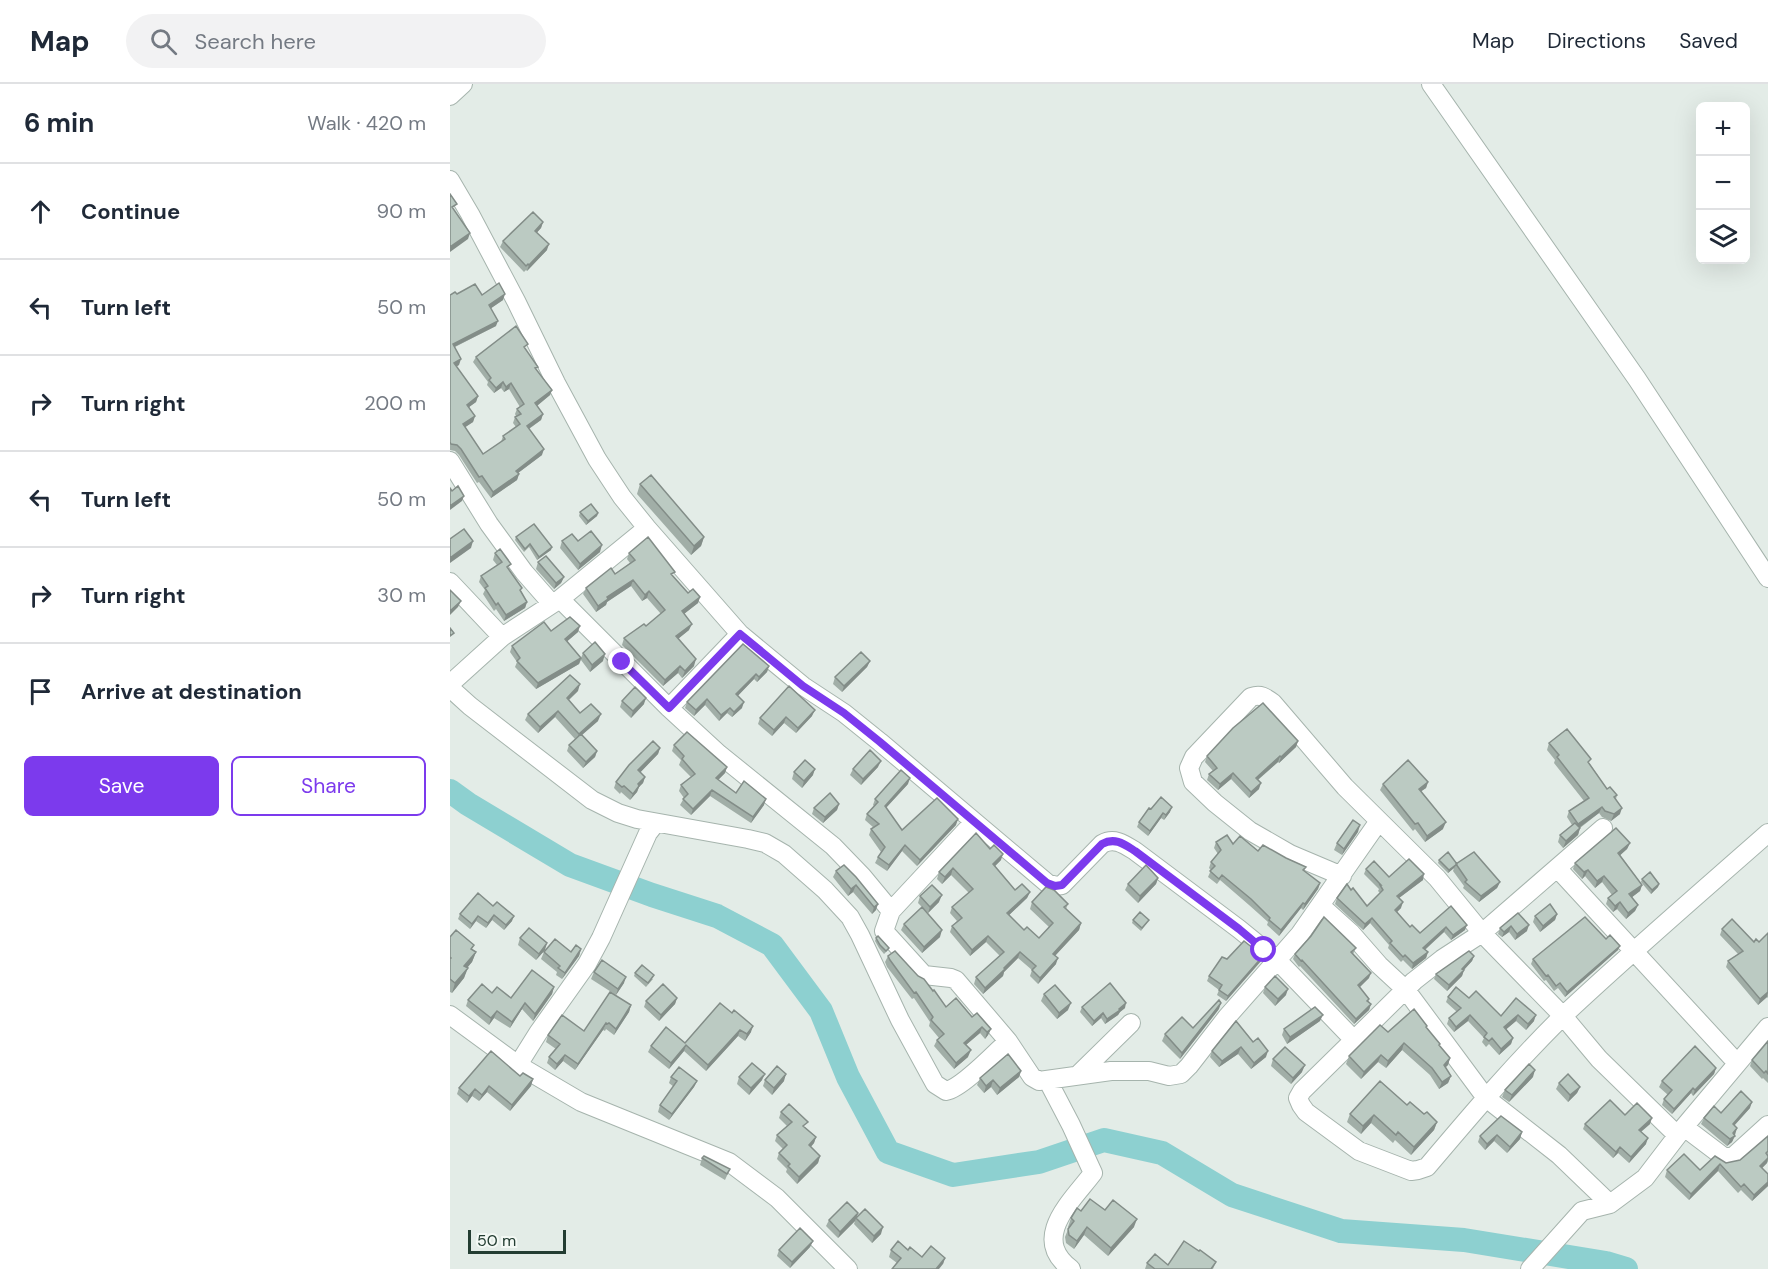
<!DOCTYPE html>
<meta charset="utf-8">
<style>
body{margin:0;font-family:"DM Sans",sans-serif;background:#f2f2f3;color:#1f2937}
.controls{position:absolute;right:18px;top:18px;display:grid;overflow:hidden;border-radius:9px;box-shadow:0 6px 24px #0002}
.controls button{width:54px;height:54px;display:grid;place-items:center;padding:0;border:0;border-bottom:2px solid #e0e1e3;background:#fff;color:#1f2937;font:30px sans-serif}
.scale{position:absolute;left:18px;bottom:15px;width:98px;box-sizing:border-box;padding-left:6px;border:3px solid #233d32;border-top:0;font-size:16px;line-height:21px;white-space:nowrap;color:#233d32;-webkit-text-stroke:4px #f4f9f5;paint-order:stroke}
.stop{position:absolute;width:18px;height:18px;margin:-14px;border:4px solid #7c3aed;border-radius:50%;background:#fff}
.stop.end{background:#7c3aed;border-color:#fff;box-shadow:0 2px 6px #0008}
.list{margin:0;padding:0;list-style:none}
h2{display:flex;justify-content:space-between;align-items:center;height:78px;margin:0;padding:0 24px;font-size:26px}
h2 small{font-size:20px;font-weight:400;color:#747a83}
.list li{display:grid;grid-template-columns:39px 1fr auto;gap:18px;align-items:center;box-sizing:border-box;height:96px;padding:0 24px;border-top:2px solid #e0e1e3}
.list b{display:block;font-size:22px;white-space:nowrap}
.list em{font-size:20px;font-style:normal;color:#747a83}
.actions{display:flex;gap:12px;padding:18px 24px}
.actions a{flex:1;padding:14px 0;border:2px solid #7c3aed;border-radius:9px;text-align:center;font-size:21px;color:#7c3aed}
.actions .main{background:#7c3aed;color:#fff}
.icon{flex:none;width:33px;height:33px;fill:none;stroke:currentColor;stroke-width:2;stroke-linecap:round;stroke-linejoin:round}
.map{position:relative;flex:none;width:1318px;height:1185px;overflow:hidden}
header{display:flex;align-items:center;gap:36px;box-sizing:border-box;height:84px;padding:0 30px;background:#fff;border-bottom:2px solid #e0e1e3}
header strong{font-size:28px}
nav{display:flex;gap:33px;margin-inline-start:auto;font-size:21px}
.search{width:420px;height:54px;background:#f2f2f3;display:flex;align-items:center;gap:15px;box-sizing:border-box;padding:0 21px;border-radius:33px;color:#747a83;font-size:22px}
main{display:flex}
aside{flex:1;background:#fff}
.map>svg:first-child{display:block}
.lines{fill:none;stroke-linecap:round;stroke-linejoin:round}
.river{stroke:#8dd0d0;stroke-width:24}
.minor-casing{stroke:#a6b4ad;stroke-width:20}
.minor{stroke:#fff;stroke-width:18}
.wall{fill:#a1aea7}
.shaded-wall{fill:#838d88}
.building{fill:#bbcac2;stroke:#838d88;stroke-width:1.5}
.route{stroke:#7c3aed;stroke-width:8}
</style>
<header>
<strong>Map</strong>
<div class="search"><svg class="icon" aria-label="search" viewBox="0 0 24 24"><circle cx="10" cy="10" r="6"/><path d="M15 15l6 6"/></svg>Search here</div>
<nav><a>Map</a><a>Directions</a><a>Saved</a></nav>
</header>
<main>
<aside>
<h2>6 min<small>Walk · 420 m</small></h2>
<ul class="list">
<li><svg class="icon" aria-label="ahead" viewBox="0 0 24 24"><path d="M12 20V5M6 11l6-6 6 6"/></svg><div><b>Continue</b></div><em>90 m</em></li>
<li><svg class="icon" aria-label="left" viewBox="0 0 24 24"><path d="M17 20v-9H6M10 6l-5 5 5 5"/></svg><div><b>Turn left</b></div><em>50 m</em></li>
<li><svg class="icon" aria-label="right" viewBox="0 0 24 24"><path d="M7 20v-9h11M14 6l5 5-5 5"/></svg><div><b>Turn right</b></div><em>200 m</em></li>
<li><svg class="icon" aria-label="left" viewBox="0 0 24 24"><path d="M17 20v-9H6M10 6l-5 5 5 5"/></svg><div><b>Turn left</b></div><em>50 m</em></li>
<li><svg class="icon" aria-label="right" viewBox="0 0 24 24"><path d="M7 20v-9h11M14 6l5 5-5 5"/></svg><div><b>Turn right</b></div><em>30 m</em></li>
<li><svg class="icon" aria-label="arrive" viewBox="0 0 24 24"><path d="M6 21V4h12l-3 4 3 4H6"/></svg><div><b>Arrive at destination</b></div></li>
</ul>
<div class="actions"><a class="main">Save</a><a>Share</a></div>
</aside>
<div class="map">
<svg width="1318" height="1185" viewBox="0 0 1318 1185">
<rect width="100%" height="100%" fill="#e3ece7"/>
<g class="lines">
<!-- river -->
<path class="river" d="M 0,707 L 18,720 L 120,781 L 202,811 L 267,832 L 322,861 L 371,927 L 398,993 L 438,1068 L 503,1091 L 589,1078 L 654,1056 L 712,1069 L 782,1111 L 891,1147 L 1014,1156 L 1156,1179 L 1176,1185"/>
<!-- minor casing -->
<g class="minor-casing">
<path id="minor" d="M 981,0 L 1187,295 L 1318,494
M 0,12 L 13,0
M 0,96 L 20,130 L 66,217 L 106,299 L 147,375 L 172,413 L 197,444 L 290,550 L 353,602 L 394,629 L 430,658 L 597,799 L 605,802 L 612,801 L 652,760 C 664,753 674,760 685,767 L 789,845 L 827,876 L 904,956 L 964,897 L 992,875 L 1032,849 L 1153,744
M 0,377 L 39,440 L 74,488 L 102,520
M 0,498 L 52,553
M 110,515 L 219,624 L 269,670 L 383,762 L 412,792 L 441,827
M 0,600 L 52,553 L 110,515 L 197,444
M 0,604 L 20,622 L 142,716 L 168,729 L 187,735 L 298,755 L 315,759 L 334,770 L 375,806 L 400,833 L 410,851 L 450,936 L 485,1000 L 496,1007 C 512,1004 544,970 558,957 L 582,993 L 589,997 L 661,987 L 699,987 L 719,992 L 731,990 L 739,982 L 777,933 L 850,850 L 929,737
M 219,624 L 290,550
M 524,738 L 441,827 L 434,847 L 474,891 L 501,894 L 506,896 L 558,957
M 1108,785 L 1287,979
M 892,792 L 840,770 L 800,747 L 765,719 L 743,698 L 739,684 L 744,673 L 801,613 C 811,610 815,613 823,619 L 895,703 L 987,794 L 1032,849 L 1113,932 L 1149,975 L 1227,1051
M 871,822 L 901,849 L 929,881 L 956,906 L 1036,1014 L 1109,1071 L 1160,1120
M 0,931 L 68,981 L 131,1018 L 279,1078 L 327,1114 L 398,1185
M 904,956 L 852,1007 L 848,1014 L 851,1021 L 856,1028 L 909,1067 L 961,1087 L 968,1086 L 977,1083 C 1021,1031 1065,979 1114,931 C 1180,869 1250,809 1318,749
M 68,981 L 88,949 L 137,880 L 151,854 L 198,749 L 205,740
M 628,991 L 681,939
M 598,997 L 621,1041 L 643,1089 C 621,1118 580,1154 621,1185
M 1234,1043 L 1275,1074 L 1285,1071 L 1318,1041
M 1080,1185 L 1132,1127 L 1160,1120 L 1195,1094 L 1234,1043 L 1318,943"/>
</g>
<!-- minor -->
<use href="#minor" class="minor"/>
</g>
<!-- wall -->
<path class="wall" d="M 93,138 L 91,144 L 87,148 L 97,166 L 77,187 L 76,186 L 74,188 L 50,163 L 53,157 Z
M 7,210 L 32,211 L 53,216 L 41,224 L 46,242 L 5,263 L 9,281 L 6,282 L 28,312 L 26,318 L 19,323 L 25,332 L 23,338 L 15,343 L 33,370 L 51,358 L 53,352 L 66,343 L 63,339 L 65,333 L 66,332 L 65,330 L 67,325 L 70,323 L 59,305 L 54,308 L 51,304 L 44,309 L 37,301 L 38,298 L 23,278 L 26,273 L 76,266 L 87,286 L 102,306 L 100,311 L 87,322 L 93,330 L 91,336 L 79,345 L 92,371 L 68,389 L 69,390 L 67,396 L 41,414 L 29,398 L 27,399 L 9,371 L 5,367 L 0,366 L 0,211 Z
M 190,400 L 254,453 L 251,462 L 241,471 L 187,410 Z
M 130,428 L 148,429 L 147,432 L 136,441 L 129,432 Z
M 66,453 L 101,466 L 87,476 L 79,463 L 74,468 L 65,456 Z
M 112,457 L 150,468 L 128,486 L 110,464 Z
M 45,469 L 59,485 L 77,518 L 75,524 L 54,537 L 46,525 L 44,527 L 33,510 L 35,506 L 29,498 L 31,492 L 47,481 L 43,476 Z
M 179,469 L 223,492 L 238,509 L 250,513 L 248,519 L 234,530 L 239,546 L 228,555 L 244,582 L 232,594 L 228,589 L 213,602 L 172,561 L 174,554 L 196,542 L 211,530 L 197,514 L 192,517 L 181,502 L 157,518 L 156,521 L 146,528 L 133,510 L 136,504 L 165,490 L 180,479 L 177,475 Z
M 88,478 L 114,493 L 111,499 L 104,505 L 86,485 Z
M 101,547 L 128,548 L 117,557 L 131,574 L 133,569 L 153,577 L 140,588 L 131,576 L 129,580 L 86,605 L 65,583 L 67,578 L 60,568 L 62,562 Z
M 420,577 L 417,583 L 392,608 L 383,600 L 385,593 Z
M 319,582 L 317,588 L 307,598 L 304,595 L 287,612 L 292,624 L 282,633 L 277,629 L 269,637 L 255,621 L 244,632 L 235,624 L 237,618 Z
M 128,607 L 119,616 L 130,629 L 148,637 L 132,651 L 147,667 L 145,673 L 133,684 L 117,667 L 119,661 L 125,655 L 105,633 L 88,649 L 75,636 L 78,630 Z
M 172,617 L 194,620 L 181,634 L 170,623 Z
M 362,632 L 346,649 L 334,639 L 322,652 L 308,640 L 310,634 Z
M 848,657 L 846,663 L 829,679 L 828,678 L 808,696 L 809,705 L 799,714 L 781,695 L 768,706 L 757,696 L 759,690 L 763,687 L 755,678 L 757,672 Z
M 1099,659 L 1140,680 L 1157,705 L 1167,711 L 1166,715 L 1170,730 L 1161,737 L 1152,733 L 1149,729 L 1130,744 L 1128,751 L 1113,764 L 1108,758 L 1110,751 L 1122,741 L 1117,733 L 1119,727 L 1134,717 L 1104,679 L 1105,676 L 1097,666 Z
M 224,661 L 277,683 L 275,689 L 268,696 L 286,709 L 314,721 L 301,739 L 260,712 L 241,731 L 230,721 L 234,714 L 229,707 L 231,701 L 241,693 L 229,681 L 231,676 L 222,667 Z
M 210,664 L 208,670 L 190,688 L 195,693 L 193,699 L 189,703 L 187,708 L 180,716 L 171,708 L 170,710 L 164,704 L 166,698 Z
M 428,683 L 411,701 L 400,691 L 403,685 Z
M 344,688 L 363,691 L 352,704 L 342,695 Z
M 978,698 L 976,704 L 971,707 L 993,745 L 975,758 L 965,745 L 963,747 L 930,706 L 933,700 Z
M 458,700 L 436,724 L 452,746 L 506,741 L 467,782 L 452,767 L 437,787 L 425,779 L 428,773 L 431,768 L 419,751 L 421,745 L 424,744 L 415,736 L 417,730 L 424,722 L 423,721 L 425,715 Z
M 389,720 L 387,726 L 373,739 L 362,730 L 364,724 Z
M 701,725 L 720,728 L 714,736 L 711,734 L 698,752 L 687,743 L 689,738 Z
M 908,748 L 892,771 L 884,766 L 887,759 Z
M 526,749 L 551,776 L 545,782 L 565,806 L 580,808 L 577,814 L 559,831 L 574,846 L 589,854 L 599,843 L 580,825 L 582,818 L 618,820 L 616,825 L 631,839 L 629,846 L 605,872 L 606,880 L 588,900 L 580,892 L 582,886 L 568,874 L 554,888 L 553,892 L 533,910 L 524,900 L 526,893 L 550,872 L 536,858 L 520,872 L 500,848 L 502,842 L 507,837 L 500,829 L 502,823 L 519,809 L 501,791 L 492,800 L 487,795 L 489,788 Z
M 766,758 L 783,760 L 836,774 L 856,783 L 854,787 L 870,799 L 868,805 L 853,826 L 851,824 L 829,852 L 817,841 L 818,838 L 799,821 L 770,796 L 767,800 L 758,793 L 761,786 L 759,784 L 761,778 L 768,770 L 764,764 Z
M 1180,759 L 1177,765 L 1170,771 L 1192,801 L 1190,807 L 1182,813 L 1188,821 L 1185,827 L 1176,835 L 1167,825 L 1163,828 L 1156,820 L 1158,814 L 1162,811 L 1152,798 L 1145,804 L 1135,792 L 1132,795 L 1123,785 L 1125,779 Z
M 989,776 L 1007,779 L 1050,798 L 1047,804 L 1029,818 L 1013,804 L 1014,802 L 1003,787 L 1004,784 L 998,789 L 988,779 Z
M 916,785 L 939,793 L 973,796 L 949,814 L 951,824 L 947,828 L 960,843 L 970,849 L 1001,822 L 1015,846 L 1001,856 L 994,848 L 975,866 L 978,868 L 976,874 L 962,885 L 953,876 L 951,878 L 938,864 L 939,861 L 920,839 L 913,846 L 885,820 L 887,814 L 901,806 L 917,822 L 930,809 L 928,807 L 929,805 L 914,790 Z
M 386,787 L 406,793 L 426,826 L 422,830 L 403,808 L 398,812 L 383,793 Z
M 708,794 L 706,800 L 688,819 L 675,806 L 678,800 Z
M 1192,795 L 1209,800 L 1208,803 L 1201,810 L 1191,798 Z
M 470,812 L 489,818 L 478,829 L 468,819 Z
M 43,822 L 62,837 L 54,846 L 42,836 L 36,844 L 26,837 L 20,845 L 8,835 L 10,830 Z
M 1068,829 L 1077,847 L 1065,856 L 1059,848 L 1052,853 L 1048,850 L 1050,844 Z
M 1107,830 L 1105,836 L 1090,848 L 1083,838 L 1085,832 Z
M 683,836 L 697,839 L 691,847 L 682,839 Z
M 454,840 L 490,853 L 472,869 L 451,846 Z
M 1272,845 L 1304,858 L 1309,858 L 1318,849 L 1318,914 L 1317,913 L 1308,921 L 1276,883 L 1278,877 L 1288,870 L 1270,851 Z
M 0,853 L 23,866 L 26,868 L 22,878 L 17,884 L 14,894 L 2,909 L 0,908 Z
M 70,854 L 95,866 L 86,876 L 68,861 Z
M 426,854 L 439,864 L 437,867 L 434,870 L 429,864 L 425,857 Z
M 1156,855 L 1168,866 L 1115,913 L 1108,904 L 1104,907 L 1096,896 L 1094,897 L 1081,880 L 1083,875 Z
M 906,864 L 903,870 L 919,894 L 909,903 L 921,920 L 919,926 L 904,940 L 850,882 L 849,883 L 843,875 L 845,870 Z
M 131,865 L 129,872 L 112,895 L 106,891 L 107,888 L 91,875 L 94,868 L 121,868 Z
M 438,872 L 496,923 L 522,933 L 541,945 L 538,951 L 535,955 L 530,949 L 516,961 L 518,973 L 504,985 L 484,962 L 487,956 L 489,954 L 479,942 L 480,938 L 464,914 L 462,915 L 437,883 L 435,878 Z
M 813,872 L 811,877 L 776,917 L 767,911 L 769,906 L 757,897 L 759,892 L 777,875 Z
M 1024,872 L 1022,877 L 1014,886 L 1012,892 L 997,907 L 984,895 L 986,890 Z
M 144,888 L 174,899 L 166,911 L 141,895 Z
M 185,889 L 203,895 L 196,903 L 184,892 Z
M 104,903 L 102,910 L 83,937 L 72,925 L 60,944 L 44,934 L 39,941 L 16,922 L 18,916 L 42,909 L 61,914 Z
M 815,903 L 836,911 L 825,922 L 813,909 Z
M 594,910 L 618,926 L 607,935 L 591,917 Z
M 998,913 L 1019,914 L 1051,932 L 1066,914 L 1084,937 L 1076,946 L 1066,937 L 1056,945 L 1063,954 L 1061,960 L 1049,971 L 1039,960 L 1036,963 L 1032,958 L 1034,954 L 1018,937 L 1004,948 L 997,940 L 999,934 L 1007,928 L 996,918 Z
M 227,914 L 225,920 L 209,937 L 194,923 L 196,917 Z
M 270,919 L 301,948 L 295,957 L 288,952 L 256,987 L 234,967 L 219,985 L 198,968 L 201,962 L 235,959 Z
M 181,921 L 179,928 L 164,951 L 156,945 L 155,947 L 153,946 L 125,986 L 113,977 L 105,986 L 97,979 L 99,973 L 106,965 L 96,958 L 98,951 L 134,947 Z
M 632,923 L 675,924 L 670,928 L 668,931 L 655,940 L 651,934 L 642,942 L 630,928 Z
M 769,925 L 730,975 L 712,957 L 715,950 L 743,944 Z
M 786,937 L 816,973 L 801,985 L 788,970 L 769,983 L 760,973 L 762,967 Z
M 870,937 L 837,960 L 832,951 L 834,945 Z
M 977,942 L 976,943 L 990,960 L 989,962 L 1000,974 L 998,981 L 995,983 L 1001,992 L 998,999 L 989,1005 L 980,991 L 952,966 L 936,984 L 928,978 L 911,995 L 896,980 L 899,972 L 938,948 Z
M 1318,957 L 1318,999 L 1313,994 L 1312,995 L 1300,982 L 1302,976 Z
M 823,975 L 852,988 L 841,1000 L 821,982 Z
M 1266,984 L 1264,990 L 1243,1012 L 1241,1009 L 1222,1030 L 1212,1021 L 1214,1015 L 1218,1011 L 1209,1003 L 1212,997 Z
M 571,987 L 569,993 L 547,1011 L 541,1003 L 534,1009 L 527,1001 L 530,994 Z
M 70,992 L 83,995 L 81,1002 L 60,1027 L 37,1008 L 29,1017 L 22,1012 L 17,1019 L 7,1010 L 9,1004 Z
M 221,993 L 247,997 L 244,1003 L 219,1036 L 208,1028 L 210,1021 L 224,1003 L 219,999 Z
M 289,993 L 312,996 L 299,1011 L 287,1000 Z
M 1083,993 L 1059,1018 L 1052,1013 L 1055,1006 Z
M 315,996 L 334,997 L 322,1011 L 313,1002 Z
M 1109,999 L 1130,1003 L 1127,1009 L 1118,1018 L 1106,1005 Z
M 957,1021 L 987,1038 L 984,1046 L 961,1071 L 945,1056 L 943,1059 L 921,1039 L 911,1050 L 897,1038 L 900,1030 Z
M 1300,1024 L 1284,1042 L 1284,1051 L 1282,1058 L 1277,1062 L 1251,1040 L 1254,1034 L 1271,1029 Z
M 331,1028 L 356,1044 L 366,1053 L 364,1059 L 361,1063 L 370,1072 L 368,1079 L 347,1100 L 336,1088 L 337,1085 L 327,1075 L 329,1069 L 333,1065 L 325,1057 L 327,1051 L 337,1042 L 329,1034 Z
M 1175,1031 L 1200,1040 L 1191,1048 L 1196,1060 L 1179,1079 L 1168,1069 L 1163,1074 L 1133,1045 L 1135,1040 Z
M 1072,1048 L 1070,1055 L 1057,1069 L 1044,1057 L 1035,1066 L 1028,1058 L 1030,1052 Z
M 1318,1052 L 1318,1077 L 1317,1079 L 1312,1084 L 1318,1090 L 1318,1102 L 1302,1117 L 1291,1106 L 1288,1109 L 1268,1087 L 1239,1116 L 1215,1093 L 1217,1086 L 1250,1086 L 1290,1076 Z
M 252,1074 L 280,1085 L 275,1096 L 250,1081 Z
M 655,1126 L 684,1143 L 658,1172 L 634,1151 L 624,1165 L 616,1159 L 615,1153 L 619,1143 L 618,1143 L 621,1134 L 631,1127 Z
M 408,1129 L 407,1132 L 431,1150 L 422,1159 L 404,1140 L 405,1137 L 388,1154 L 376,1142 L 379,1136 Z
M 363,1157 L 360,1163 L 340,1184 L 327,1172 L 329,1166 Z
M 441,1166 L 458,1166 L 472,1173 L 495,1174 L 493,1180 L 447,1179 L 439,1173 Z
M 766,1178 L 763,1185 L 695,1185 L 697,1179 L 718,1181 Z"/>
<!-- shaded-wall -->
<path class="shaded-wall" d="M 93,138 L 91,144 L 83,153 L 85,147 Z
M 20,149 L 18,155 L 0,168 L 0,163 Z
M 99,160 L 97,166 L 77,187 L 79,181 Z
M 55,210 L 53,216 L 37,227 L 39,221 Z
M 48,237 L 46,242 L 0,265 L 3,260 Z
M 11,275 L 9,281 L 2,285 L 4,279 Z
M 53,298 L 51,304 L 44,309 L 46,304 Z
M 61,299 L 59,305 L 54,308 L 56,303 Z
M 102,306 L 100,311 L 83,325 L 85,319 Z
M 28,312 L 26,318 L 15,326 L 17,321 Z
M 93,330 L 91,336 L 74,348 L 77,342 Z
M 25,332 L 23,338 L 11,346 L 13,340 Z
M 94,365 L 92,371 L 64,392 L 66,387 Z
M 69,390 L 67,396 L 41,414 L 43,408 Z
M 14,412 L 12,417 L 0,426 L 0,422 Z
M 148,429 L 147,432 L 136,441 L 138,437 Z
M 254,453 L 251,462 L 241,471 L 244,462 Z
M 23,457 L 21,464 L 0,479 L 0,474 Z
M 152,461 L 150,468 L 128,486 L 130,480 Z
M 102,463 L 101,466 L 87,476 L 89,473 Z
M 114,493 L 111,499 L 104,505 L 106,499 Z
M 183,496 L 181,502 L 157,518 L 156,521 L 146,528 L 148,522 L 157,513 Z
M 199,507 L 197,514 L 192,517 L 195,511 Z
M 250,513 L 248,519 L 230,533 L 232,527 Z
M 11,517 L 8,523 L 0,531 L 0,527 Z
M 77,518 L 75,524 L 54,537 L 56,531 Z
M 242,540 L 239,546 L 224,558 L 226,552 Z
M 130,542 L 128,548 L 113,561 L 115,555 Z
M 155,570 L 153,577 L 140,588 L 142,581 Z
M 131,574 L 129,580 L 86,605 L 88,599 Z
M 246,575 L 244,582 L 232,594 L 235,587 Z
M 420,577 L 417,583 L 392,608 L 394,602 Z
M 230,582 L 228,589 L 213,602 L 215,596 Z
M 319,582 L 317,588 L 307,598 L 309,593 Z
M 306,590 L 304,595 L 284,616 L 286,610 Z
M 130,600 L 128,607 L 114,620 L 117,614 Z
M 196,614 L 194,620 L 181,634 L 183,627 Z
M 257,615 L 255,621 L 244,632 L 246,626 Z
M 294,618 L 292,624 L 282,633 L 284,628 Z
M 280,624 L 277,629 L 269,637 L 271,631 Z
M 365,626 L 362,632 L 346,649 L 348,644 Z
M 108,627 L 105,633 L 88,649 L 90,643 Z
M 151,630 L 148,637 L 126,656 L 129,650 Z
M 336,633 L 334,639 L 322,652 L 324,646 Z
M 848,657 L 846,663 L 829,679 L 831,673 Z
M 210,664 L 208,670 L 186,693 L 188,686 Z
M 147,667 L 145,673 L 133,684 L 136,678 Z
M 830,672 L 828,678 L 804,699 L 806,694 Z
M 431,677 L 428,683 L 411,701 L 413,695 Z
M 277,683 L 275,689 L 264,700 L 266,694 Z
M 365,685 L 363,691 L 352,704 L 354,697 Z
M 783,689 L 781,695 L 768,706 L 770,700 Z
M 195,693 L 193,699 L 189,703 L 187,708 L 180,716 L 188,700 Z
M 460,694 L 458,700 L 432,728 L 435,722 Z
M 978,698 L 976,704 L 966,711 L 969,705 Z
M 811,699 L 809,705 L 799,714 L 801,708 Z
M 262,706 L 260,712 L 241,731 L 243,725 Z
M 316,715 L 314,721 L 301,739 L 303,733 Z
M 389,720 L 387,726 L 373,739 L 375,733 Z
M 722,723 L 720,728 L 714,736 L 716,731 Z
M 1152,723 L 1149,729 L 1126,746 L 1128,740 Z
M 1172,724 L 1170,730 L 1161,737 L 1164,730 Z
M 713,729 L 711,734 L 698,752 L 700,747 Z
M 508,735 L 506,741 L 467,782 L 470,776 Z
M 996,738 L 993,745 L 975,758 L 977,752 Z
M 910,741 L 908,748 L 892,771 L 894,765 Z
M 1130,744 L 1128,751 L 1113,764 L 1116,757 Z
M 1180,759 L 1177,765 L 1166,775 L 1168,769 Z
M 455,761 L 452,767 L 437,787 L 439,781 Z
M 553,770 L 551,776 L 541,786 L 543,780 Z
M 1006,781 L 1004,784 L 998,789 L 999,786 Z
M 503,784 L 501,791 L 492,800 L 495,793 Z
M 1138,786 L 1135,792 L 1132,795 L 1134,788 Z
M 974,790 L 973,796 L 945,817 L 947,812 Z
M 1154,792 L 1152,798 L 1145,804 L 1147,797 Z
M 708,794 L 706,800 L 688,819 L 690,812 Z
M 1050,798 L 1047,804 L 1029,818 L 1031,812 Z
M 870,799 L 868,805 L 853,826 L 855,820 Z
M 1209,800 L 1208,803 L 1201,810 L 1202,806 Z
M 406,801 L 403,808 L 398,812 L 401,805 Z
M 1192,801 L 1190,807 L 1177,817 L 1179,810 Z
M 580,808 L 577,814 L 555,835 L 557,829 Z
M 492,811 L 489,818 L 478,829 L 480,823 Z
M 953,818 L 951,824 L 943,832 L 945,826 Z
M 1170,818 L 1167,825 L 1163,828 L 1165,822 Z
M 853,819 L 851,824 L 829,852 L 831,846 Z
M 428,820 L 426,826 L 422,830 L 424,823 Z
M 1188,821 L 1185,827 L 1176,835 L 1178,829 Z
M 1107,830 L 1105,836 L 1090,848 L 1093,842 Z
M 44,831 L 42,836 L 36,844 L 38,839 Z
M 28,832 L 26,837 L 20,845 L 22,840 Z
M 64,832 L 62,837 L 54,846 L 56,841 Z
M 922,834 L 920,839 L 913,846 L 915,840 Z
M 631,839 L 629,846 L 601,876 L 603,870 Z
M 1017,841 L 1015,846 L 1001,856 L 1003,851 Z
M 1079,841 L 1077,847 L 1065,856 L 1067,850 Z
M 1061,842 L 1059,848 L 1052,853 L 1054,848 Z
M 996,843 L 994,848 L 971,869 L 973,864 Z
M 492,846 L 490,853 L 472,869 L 474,863 Z
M 538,852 L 536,858 L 520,872 L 522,866 Z
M 97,859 L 95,866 L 86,876 L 89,870 Z
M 1170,862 L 1168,866 L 1115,913 L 1117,908 Z
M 131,865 L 129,872 L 112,895 L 115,889 Z
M 26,868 L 22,878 L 11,891 L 14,882 Z
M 570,868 L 568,874 L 554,888 L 553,892 L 533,910 L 535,904 Z
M 978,868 L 976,874 L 962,885 L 963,879 Z
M 813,872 L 811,877 L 776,917 L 778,912 Z
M 1024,872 L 1022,877 L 1010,890 L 1012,885 Z
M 608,874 L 606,880 L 588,900 L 590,894 Z
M 18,884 L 14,894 L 2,909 L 5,899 Z
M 1014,886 L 1012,892 L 997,907 L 999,901 Z
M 921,889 L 919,894 L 906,907 L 908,901 Z
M 176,893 L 174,899 L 166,911 L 168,905 Z
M 104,903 L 102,910 L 83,937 L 85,930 Z
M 838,905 L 836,911 L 825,922 L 828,915 Z
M 1318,908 L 1317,913 L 1308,921 L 1310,915 Z
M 227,914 L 225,920 L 209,937 L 211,931 Z
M 75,919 L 72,925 L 60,944 L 62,938 Z
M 621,919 L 618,926 L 607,935 L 609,929 Z
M 676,919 L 675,924 L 670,928 L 668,931 L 655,940 L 657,935 Z
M 771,919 L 769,925 L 730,975 L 732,969 Z
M 921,920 L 919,926 L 904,940 L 906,935 Z
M 181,921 L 179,928 L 164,951 L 166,945 Z
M 47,927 L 44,934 L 39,941 L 41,934 Z
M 653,929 L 651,934 L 642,942 L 644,937 Z
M 873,931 L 870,937 L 837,960 L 840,953 Z
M 1020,931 L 1018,937 L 1004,948 L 1006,943 Z
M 1068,931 L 1066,937 L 1052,949 L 1054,943 Z
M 1086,931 L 1084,937 L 1076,946 L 1078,940 Z
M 156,939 L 153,946 L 125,986 L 128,980 Z
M 303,942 L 301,948 L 295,957 L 297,950 Z
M 532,943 L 530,949 L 511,965 L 514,959 Z
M 541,945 L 538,951 L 535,955 L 537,948 Z
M 290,946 L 288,952 L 256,987 L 258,981 Z
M 1063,954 L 1061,960 L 1049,971 L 1051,965 Z
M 954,959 L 952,966 L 936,984 L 938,977 Z
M 236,961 L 234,967 L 219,985 L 221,979 Z
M 791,963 L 788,970 L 769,983 L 772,977 Z
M 521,966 L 518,973 L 504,985 L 506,979 Z
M 818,967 L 816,973 L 801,985 L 804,979 Z
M 115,971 L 113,977 L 105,986 L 107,980 Z
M 931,971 L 928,978 L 911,995 L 914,988 Z
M 1000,974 L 998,981 L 991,988 L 994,981 Z
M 855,981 L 852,988 L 841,1000 L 843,994 Z
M 1266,984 L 1264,990 L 1243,1012 L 1245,1006 Z
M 1085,986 L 1083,993 L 1059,1018 L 1062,1011 Z
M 571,987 L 569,993 L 547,1011 L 550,1004 Z
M 315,990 L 312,996 L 299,1011 L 301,1004 Z
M 336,990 L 334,997 L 322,1011 L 324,1004 Z
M 1001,992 L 998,999 L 989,1005 L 992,998 Z
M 83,995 L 81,1002 L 60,1027 L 62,1021 Z
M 543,996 L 541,1003 L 534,1009 L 536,1002 Z
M 247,997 L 244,1003 L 219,1036 L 222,1030 Z
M 39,1002 L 37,1008 L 29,1017 L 32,1011 Z
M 1130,1003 L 1127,1009 L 1118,1018 L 1120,1011 Z
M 1243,1004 L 1241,1009 L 1222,1030 L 1224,1025 Z
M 25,1005 L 22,1012 L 17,1019 L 19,1012 Z
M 1302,1018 L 1300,1024 L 1280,1046 L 1283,1040 Z
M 924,1031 L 921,1039 L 911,1050 L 913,1042 Z
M 1202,1034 L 1200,1040 L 1187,1051 L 1189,1046 Z
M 987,1038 L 984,1046 L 961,1071 L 964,1063 Z
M 1287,1044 L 1285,1051 L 1283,1053 L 1285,1052 L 1282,1058 L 1277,1062 L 1283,1049 Z
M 1072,1048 L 1070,1055 L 1057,1069 L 1060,1063 Z
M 1047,1051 L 1044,1057 L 1035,1066 L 1037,1060 Z
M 366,1053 L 364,1059 L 357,1067 L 359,1061 Z
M 1198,1054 L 1196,1060 L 1179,1079 L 1181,1073 Z
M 1170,1063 L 1168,1069 L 1163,1074 L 1166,1068 Z
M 370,1072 L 368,1079 L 347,1100 L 349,1093 Z
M 1318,1074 L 1317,1079 L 1308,1088 L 1310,1082 Z
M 1270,1080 L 1268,1087 L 1239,1116 L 1241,1110 Z
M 1318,1098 L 1318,1102 L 1302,1117 L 1304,1111 Z
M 408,1129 L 405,1137 L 388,1154 L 390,1148 Z
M 687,1135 L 684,1143 L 658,1172 L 661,1164 Z
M 433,1143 L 431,1150 L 422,1159 L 424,1152 Z
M 637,1143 L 634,1151 L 624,1165 L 627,1157 Z
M 363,1157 L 360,1163 L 340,1184 L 342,1178 Z
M 495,1174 L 493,1180 L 489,1185 L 486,1185 Z"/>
<!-- building -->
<path class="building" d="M 0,110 L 7,120 L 2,123 L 20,149 L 0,163 Z
M 83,128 L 93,138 L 85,147 L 99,160 L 79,181 L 78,180 L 76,182 L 53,157 Z
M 49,199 L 55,210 L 39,221 L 48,237 L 3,260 L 11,275 L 4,279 L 28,312 L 17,321 L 25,332 L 13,340 L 33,370 L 55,355 L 53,352 L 70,340 L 65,333 L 71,330 L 67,325 L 74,320 L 61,299 L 56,303 L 53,298 L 46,304 L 39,296 L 41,294 L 26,273 L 66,242 L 78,260 L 74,263 L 88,283 L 85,284 L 102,306 L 85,319 L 93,330 L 77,342 L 94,365 L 66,387 L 69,390 L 43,408 L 32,392 L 29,393 L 11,365 L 7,361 L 1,360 L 0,358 L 0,211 L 5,208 L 7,210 L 25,200 L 32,211 Z
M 201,391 L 254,453 L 244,462 L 190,400 Z
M 8,402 L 14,412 L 0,422 L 0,404 L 2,407 Z
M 141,420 L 148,429 L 138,437 L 130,428 Z
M 84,440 L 102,463 L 89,473 L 80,460 L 75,465 L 66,453 Z
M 14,445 L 23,457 L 0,474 L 0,455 Z
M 141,447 L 152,461 L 130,480 L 112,457 L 122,450 L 128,457 Z
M 198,453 L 225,488 L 221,490 L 238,509 L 243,505 L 250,513 L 232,527 L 242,540 L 226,552 L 246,575 L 235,587 L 230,582 L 215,596 L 174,554 L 194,540 L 196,542 L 215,526 L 199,507 L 195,511 L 183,496 L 157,513 L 158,515 L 148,522 L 136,504 L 161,484 L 165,490 L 185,476 L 179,469 Z
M 50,465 L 61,480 L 57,483 L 72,504 L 70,506 L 77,518 L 56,531 L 48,519 L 46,521 L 35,504 L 38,502 L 31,492 L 52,478 L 45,469 Z
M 96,472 L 114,493 L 106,499 L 88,478 Z
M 0,506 L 11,517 L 0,527 Z
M 120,533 L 130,542 L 115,555 L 131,574 L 88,599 L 67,577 L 70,574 L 62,562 L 94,538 L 101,547 Z
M 0,544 L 4,549 L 0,552 Z
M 145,558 L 155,570 L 142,581 L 133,569 Z
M 293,560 L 319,582 L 309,593 L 306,590 L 286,610 L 294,618 L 284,628 L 280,624 L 271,631 L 257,615 L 246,626 L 237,618 Z
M 411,568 L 420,577 L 394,602 L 385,593 Z
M 120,591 L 130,600 L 117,614 L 130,629 L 141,620 L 151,630 L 129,650 L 108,627 L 90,643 L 78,630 Z
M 339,602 L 365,626 L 348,644 L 336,633 L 324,646 L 310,634 Z
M 185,603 L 196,614 L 183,627 L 172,617 Z
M 813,619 L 848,657 L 831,673 L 830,672 L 806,694 L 811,699 L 801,708 L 783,689 L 770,700 L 759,690 L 767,684 L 757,672 L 783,644 Z
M 1117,645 L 1141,675 L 1138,678 L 1157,705 L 1160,703 L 1167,711 L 1164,713 L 1172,724 L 1164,730 L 1155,727 L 1152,723 L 1128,740 L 1119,727 L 1139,714 L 1107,673 L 1109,671 L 1099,659 Z
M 237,648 L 277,683 L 266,694 L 286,709 L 294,697 L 316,715 L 303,733 L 262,706 L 243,725 L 233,715 L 238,710 L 231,701 L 245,690 L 232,675 L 234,672 L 224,661 Z
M 131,650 L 147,667 L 136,678 L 119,661 Z
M 203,657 L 210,664 L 188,686 L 195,693 L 188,700 L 189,702 L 183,710 L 174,702 L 172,703 L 166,698 L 179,681 Z
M 420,666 L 431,677 L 413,695 L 403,685 Z
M 355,676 L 365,685 L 354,697 L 344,688 Z
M 958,676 L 978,698 L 969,705 L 996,738 L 977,752 L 968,739 L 965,740 L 933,700 Z
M 451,686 L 460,694 L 435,722 L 452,746 L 487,714 L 508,735 L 470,776 L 455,761 L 439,781 L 428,773 L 435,763 L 421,745 L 429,740 L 417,730 L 428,718 L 425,715 Z
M 380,709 L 389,720 L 375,733 L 364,724 Z
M 711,713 L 722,723 L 716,731 L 713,729 L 700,747 L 689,738 L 699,724 L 701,725 Z
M 903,736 L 910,741 L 894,765 L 887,759 Z
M 1125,739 L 1130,744 L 1116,757 L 1110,751 Z
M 1166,744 L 1180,759 L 1168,769 L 1192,801 L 1179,810 L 1188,821 L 1178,829 L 1170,818 L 1165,822 L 1158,814 L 1167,807 L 1154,792 L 1147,797 L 1138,786 L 1134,788 L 1125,779 Z
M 526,749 L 540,765 L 544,761 L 553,770 L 543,780 L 565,806 L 572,800 L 580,808 L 557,829 L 574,846 L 577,843 L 589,854 L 603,839 L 582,818 L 596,803 L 604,806 L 618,820 L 614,823 L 631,839 L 603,870 L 608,874 L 590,894 L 582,886 L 586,882 L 570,868 L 554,884 L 555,885 L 535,904 L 526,893 L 554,868 L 538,852 L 522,866 L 502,842 L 512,834 L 502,823 L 523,805 L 503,784 L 495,793 L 489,788 Z
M 777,751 L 783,760 L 790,752 L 808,767 L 813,761 L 836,774 L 856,783 L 853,786 L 870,799 L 855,820 L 853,819 L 831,846 L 819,836 L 820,834 L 801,815 L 772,791 L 769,795 L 760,787 L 765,782 L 761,778 L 771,766 L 766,758 Z
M 998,768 L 1007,780 L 999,786 L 989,776 Z
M 1024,768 L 1050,798 L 1031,812 L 1015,798 L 1017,796 L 1006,780 Z
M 959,775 L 974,790 L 947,812 L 953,818 L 945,826 L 960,843 L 962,841 L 970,849 L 1001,822 L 1017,841 L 1003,851 L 996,843 L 973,864 L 978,868 L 963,879 L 955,871 L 953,873 L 940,859 L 942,857 L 922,834 L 915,840 L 887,814 L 897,800 L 901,806 L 903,804 L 917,822 L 933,806 L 930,801 L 931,801 L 916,785 L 924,777 L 939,793 Z
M 394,781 L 406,793 L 428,820 L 424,823 L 406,801 L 401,805 L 386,787 Z
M 696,781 L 708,794 L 690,812 L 678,800 Z
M 1200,788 L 1209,800 L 1202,806 L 1192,795 Z
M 482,801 L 492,811 L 480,823 L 470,812 Z
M 28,809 L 43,822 L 47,818 L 64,832 L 56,841 L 44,831 L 38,839 L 28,832 L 22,840 L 10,830 Z
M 1100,820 L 1107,830 L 1093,842 L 1085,832 Z
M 472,823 L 492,846 L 474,863 L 454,840 Z
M 690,828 L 699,836 L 692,844 L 683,836 Z
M 1068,829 L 1079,841 L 1067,850 L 1061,842 L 1054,848 L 1050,844 Z
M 874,833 L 906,864 L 901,868 L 921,889 L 908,901 L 919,915 L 917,917 L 921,920 L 906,935 L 852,876 L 851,877 L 845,870 L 861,852 Z
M 1135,833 L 1156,855 L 1160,851 L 1170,862 L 1117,908 L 1110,899 L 1106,902 L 1098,891 L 1096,892 L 1083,875 Z
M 1282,835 L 1304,858 L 1306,855 L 1309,858 L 1318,849 L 1318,908 L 1310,915 L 1278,877 L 1293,867 L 1272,845 Z
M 79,844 L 97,859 L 89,870 L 70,854 Z
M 6,846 L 24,861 L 21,865 L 26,868 L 14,882 L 18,884 L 5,899 L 0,895 L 0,875 L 1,874 L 0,873 L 0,853 Z
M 428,852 L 439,864 L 436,867 L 430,861 L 426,854 Z
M 105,855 L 121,868 L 126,861 L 131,865 L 115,889 L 108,884 L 110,882 L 94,868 Z
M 794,857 L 813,872 L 778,912 L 769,906 L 772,901 L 759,892 L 772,873 L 777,875 Z
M 445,867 L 468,892 L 474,895 L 483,907 L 484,906 L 496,923 L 506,914 L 522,933 L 527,929 L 541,945 L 537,948 L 532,943 L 514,959 L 521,966 L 506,979 L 487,956 L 494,950 L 481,936 L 483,933 L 466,908 L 464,909 L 440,876 L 438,872 Z
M 1019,867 L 1024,872 L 1012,885 L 1014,886 L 999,901 L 986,890 Z
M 152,876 L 176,893 L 168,905 L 144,888 Z
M 192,881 L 204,891 L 198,899 L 185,889 Z
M 82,886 L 104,903 L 85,930 L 75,919 L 62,938 L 47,927 L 41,934 L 18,916 L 32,900 L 42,909 L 47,903 L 61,914 Z
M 825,892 L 838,905 L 828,915 L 815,903 Z
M 660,899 L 676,919 L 669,925 L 670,926 L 657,935 L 653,929 L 644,937 L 632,923 Z
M 213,900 L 227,914 L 211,931 L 196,917 Z
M 605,901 L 621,919 L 609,929 L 594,910 Z
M 1006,903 L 1019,914 L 1026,907 L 1051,932 L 1066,914 L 1086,931 L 1078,940 L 1068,931 L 1054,943 L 1063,954 L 1051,965 L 1042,954 L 1039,957 L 1034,953 L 1037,949 L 1020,931 L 1006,943 L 999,934 L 1011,924 L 998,913 Z
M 160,908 L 181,921 L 166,945 L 159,939 L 157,940 L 156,939 L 128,980 L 115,971 L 107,980 L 99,973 L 110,960 L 98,951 L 112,931 L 134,947 Z
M 769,916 L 771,919 L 732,969 L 715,950 L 732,933 L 743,944 Z
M 270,919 L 282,929 L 284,926 L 303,942 L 297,950 L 290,946 L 258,981 L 236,961 L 221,979 L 201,962 L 216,943 L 235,959 Z
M 865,923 L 873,931 L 840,953 L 834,945 Z
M 964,925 L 977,942 L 976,943 L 990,960 L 989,961 L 1000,974 L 994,981 L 1001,992 L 992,998 L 982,984 L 954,959 L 938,977 L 931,971 L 914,988 L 899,972 L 930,941 L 938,948 Z
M 786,937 L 803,958 L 808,954 L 818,967 L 804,979 L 791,963 L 772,977 L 762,967 Z
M 1318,957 L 1318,990 L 1316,987 L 1314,989 L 1302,976 Z
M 1245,962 L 1266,984 L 1245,1006 L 1243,1004 L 1224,1025 L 1214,1015 L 1222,1006 L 1212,997 Z
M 835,963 L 855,981 L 843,994 L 823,975 Z
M 41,967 L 70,992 L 73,989 L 83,995 L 62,1021 L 39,1002 L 32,1011 L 25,1005 L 19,1012 L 9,1004 Z
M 558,970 L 571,987 L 550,1004 L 543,996 L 536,1002 L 530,994 Z
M 302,979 L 315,990 L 301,1004 L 289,993 Z
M 1079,980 L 1085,986 L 1062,1011 L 1055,1006 Z
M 327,982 L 336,990 L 324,1004 L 315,996 Z
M 229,983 L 247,997 L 222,1030 L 210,1021 L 227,997 L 221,993 Z
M 1118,990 L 1130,1003 L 1120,1011 L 1109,999 Z
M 930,997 L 957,1021 L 960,1018 L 974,1030 L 977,1028 L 987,1038 L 964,1063 L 948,1048 L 946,1051 L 924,1031 L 913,1042 L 900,1030 Z
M 1291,1007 L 1302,1018 L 1283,1040 L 1287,1044 L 1283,1049 L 1285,1052 L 1280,1055 L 1254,1034 L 1264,1022 L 1271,1029 Z
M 1160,1016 L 1175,1031 L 1187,1019 L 1202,1034 L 1189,1046 L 1198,1054 L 1181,1073 L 1170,1063 L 1166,1068 L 1135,1040 Z
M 339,1020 L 358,1038 L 353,1042 L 366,1053 L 359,1061 L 370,1072 L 349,1093 L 338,1082 L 340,1080 L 329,1069 L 337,1061 L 327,1051 L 342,1038 L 331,1028 Z
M 1051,1032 L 1072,1048 L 1060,1063 L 1047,1051 L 1037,1060 L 1030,1052 Z
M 1318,1052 L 1318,1067 L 1316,1069 L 1318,1072 L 1318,1074 L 1310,1082 L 1318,1090 L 1318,1098 L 1304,1111 L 1294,1100 L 1291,1103 L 1270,1080 L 1241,1110 L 1217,1086 L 1234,1070 L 1250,1086 L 1265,1072 L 1276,1079 L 1290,1076 Z
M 254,1072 L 280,1085 L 277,1090 L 252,1074 Z
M 640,1115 L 655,1126 L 663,1116 L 687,1135 L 661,1164 L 637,1143 L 627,1157 L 619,1151 L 618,1145 L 624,1137 L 621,1134 L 627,1124 L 631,1127 Z
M 397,1118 L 408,1129 L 390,1148 L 379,1136 Z
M 415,1125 L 433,1143 L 424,1152 L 406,1134 Z
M 350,1144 L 363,1157 L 342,1178 L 329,1166 Z
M 448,1157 L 458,1166 L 460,1163 L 472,1173 L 481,1162 L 495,1174 L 486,1185 L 442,1185 L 451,1174 L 441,1166 Z
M 734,1157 L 749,1167 L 750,1166 L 766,1178 L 761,1185 L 705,1185 L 697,1179 L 705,1170 L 718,1181 Z"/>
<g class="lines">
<!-- route -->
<path class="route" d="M 172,578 L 219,624 L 290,550 L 353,602 L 394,629 L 430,658 L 597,799 L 605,802 L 612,801 L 652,760 C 665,753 674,760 685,767 L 789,845 L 814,866"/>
</g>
</svg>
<div class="controls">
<button>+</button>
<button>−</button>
<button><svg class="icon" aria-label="layers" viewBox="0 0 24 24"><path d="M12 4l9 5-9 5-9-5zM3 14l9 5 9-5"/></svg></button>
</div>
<div class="scale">50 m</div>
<div class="stop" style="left:814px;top:866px"></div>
<div class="stop end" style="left:172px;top:578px"></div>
</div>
</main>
